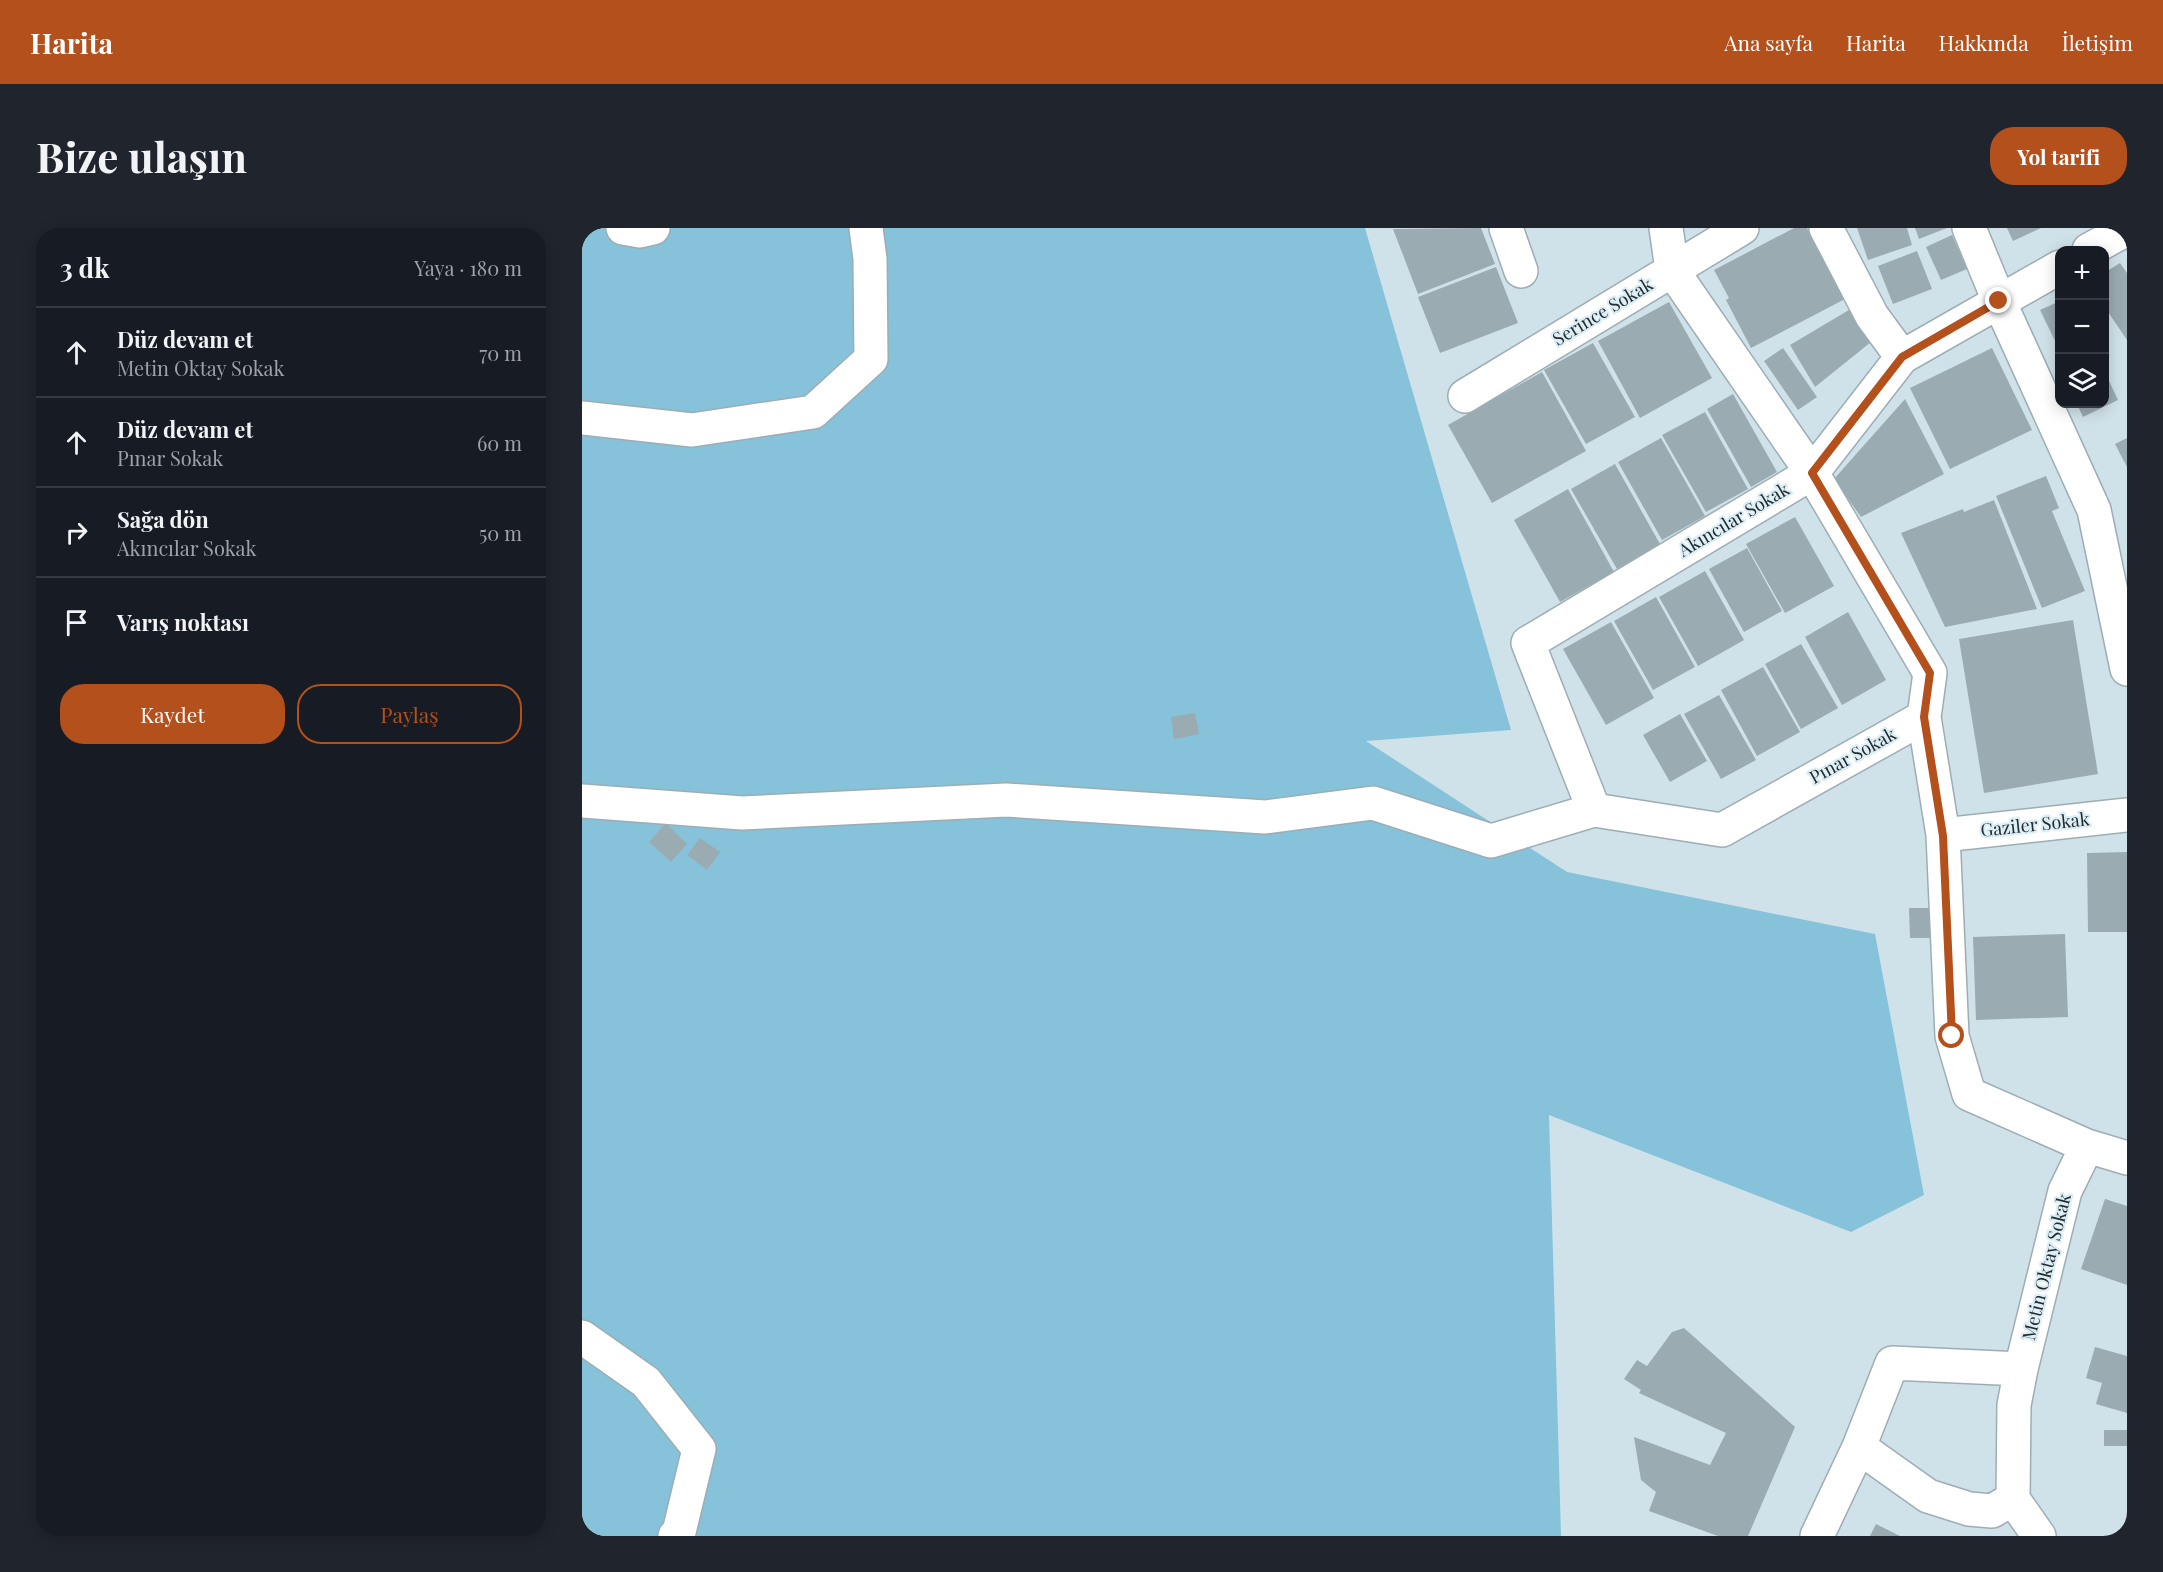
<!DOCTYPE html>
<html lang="tr">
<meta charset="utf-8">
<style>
body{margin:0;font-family:"Playfair Display",serif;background:#20242c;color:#f1f3f6}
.controls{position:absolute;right:18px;top:18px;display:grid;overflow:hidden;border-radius:12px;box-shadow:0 3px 15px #0003}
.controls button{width:54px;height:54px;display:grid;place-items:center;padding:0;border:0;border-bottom:2px solid #363941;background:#171b24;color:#f1f3f6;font:30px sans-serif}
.stop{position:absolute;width:18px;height:18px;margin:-14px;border:4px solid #b4501c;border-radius:50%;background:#fff}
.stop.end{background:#b4501c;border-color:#fff;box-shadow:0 2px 6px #0008}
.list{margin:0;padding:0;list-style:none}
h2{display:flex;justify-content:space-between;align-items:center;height:78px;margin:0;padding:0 24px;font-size:26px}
h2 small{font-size:20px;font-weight:400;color:#9ea1a6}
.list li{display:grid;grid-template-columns:39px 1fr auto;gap:18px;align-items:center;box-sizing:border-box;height:90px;padding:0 24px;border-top:2px solid #363941}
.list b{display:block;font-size:22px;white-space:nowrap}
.list p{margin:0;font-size:20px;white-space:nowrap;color:#9ea1a6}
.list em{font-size:20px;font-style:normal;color:#9ea1a6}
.actions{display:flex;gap:12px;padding:18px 24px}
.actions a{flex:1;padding:14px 0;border:2px solid #b4501c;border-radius:24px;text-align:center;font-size:21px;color:#b4501c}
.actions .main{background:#b4501c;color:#fff}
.icon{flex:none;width:33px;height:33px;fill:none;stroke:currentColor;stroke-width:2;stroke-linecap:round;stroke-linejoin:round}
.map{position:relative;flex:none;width:1545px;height:1308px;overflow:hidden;border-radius:24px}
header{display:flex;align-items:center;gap:36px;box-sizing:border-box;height:84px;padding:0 30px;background:#b4501c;color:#fff}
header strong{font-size:28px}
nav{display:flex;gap:33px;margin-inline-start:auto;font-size:21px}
.intro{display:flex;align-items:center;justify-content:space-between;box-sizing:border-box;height:144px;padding:0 36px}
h1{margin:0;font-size:42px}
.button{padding:15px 27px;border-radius:24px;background:#b4501c;color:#fff;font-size:21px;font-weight:700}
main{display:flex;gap:36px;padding:0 36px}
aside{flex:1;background:#171b24;border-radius:24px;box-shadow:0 3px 15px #0003}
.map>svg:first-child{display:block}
.green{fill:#86c2da}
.building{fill:#9aabb2}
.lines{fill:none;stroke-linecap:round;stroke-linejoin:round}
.minor-casing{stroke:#9dadb4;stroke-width:36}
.minor{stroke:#fff;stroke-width:33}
.route{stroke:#b4501c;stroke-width:8}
.labels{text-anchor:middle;stroke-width:4.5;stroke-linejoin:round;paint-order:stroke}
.street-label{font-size:18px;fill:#242a2d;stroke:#ddeff6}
</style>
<header>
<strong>Harita</strong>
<nav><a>Ana sayfa</a><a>Harita</a><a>Hakkında</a><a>İletişim</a></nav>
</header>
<div class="intro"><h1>Bize ulaşın</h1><a class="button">Yol tarifi</a></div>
<main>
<aside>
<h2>3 dk<small>Yaya · 180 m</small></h2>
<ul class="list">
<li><svg class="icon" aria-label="ahead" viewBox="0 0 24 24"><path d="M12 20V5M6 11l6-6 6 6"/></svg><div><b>Düz devam et</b><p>Metin Oktay Sokak</p></div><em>70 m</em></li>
<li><svg class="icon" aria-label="ahead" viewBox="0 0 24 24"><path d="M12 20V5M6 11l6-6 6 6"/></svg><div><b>Düz devam et</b><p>Pınar Sokak</p></div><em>60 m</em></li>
<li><svg class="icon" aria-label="right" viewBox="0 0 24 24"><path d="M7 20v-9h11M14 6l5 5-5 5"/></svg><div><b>Sağa dön</b><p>Akıncılar Sokak</p></div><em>50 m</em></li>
<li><svg class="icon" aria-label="arrive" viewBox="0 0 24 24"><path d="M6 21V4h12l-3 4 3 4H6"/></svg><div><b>Varış noktası</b></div></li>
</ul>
<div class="actions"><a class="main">Kaydet</a><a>Paylaş</a></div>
</aside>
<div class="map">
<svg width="1545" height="1308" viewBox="0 0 1545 1308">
<rect width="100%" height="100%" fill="#d0e2e9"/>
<!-- green -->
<path class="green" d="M 0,0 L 783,0 L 929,502 L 784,513 L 985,644 L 1293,706 L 1342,967 L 1269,1004 L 967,887 L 979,1308 L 0,1308 Z"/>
<!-- building -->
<path class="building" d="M 899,0 L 913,36 L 836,66 L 811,1 Z
M 1212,0 L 1225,0 L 1263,71 L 1169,120 L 1144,72 L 1147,70 L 1132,42 Z
M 1275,0 L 1325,0 L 1330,17 L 1286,32 Z
M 1333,0 L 1365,0 L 1337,11 Z
M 1425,0 L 1459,0 L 1431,13 Z
M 1370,7 L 1385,41 L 1359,52 L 1344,19 Z
M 1335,23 L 1350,61 L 1311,76 L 1296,38 Z
M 1538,35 L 1545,45 L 1545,112 L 1522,78 L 1522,45 Z
M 914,39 L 936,95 L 858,125 L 836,69 Z
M 1478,73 L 1478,123 L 1458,82 Z
M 1087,74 L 1130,150 L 1058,190 L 1016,113 Z
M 1277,76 L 1294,110 L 1233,159 L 1208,117 Z
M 1011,115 L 1053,189 L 1004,216 L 962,142 Z
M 1201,120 L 1235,169 L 1216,182 L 1182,133 Z
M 1410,120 L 1450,202 L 1368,241 L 1328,160 Z
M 1522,142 L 1536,172 L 1501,189 L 1495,176 L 1522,176 Z
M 960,144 L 1004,223 L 910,275 L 866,197 Z
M 1151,166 L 1195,244 L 1169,259 L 1125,181 Z
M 1323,171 L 1362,246 L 1279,289 L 1252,251 Z
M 1123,184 L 1166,261 L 1124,284 L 1080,207 Z
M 1079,210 L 1123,288 L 1080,312 L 1036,234 Z
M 1545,210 L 1545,239 L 1533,216 Z
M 1033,236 L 1078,316 L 1035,341 L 989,261 Z
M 1464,248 L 1477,280 L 1470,283 L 1503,363 L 1460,380 L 1414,268 Z
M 986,261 L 1032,344 L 978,374 L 932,292 Z
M 1412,272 L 1455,381 L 1363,399 L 1319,305 L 1381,281 L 1382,284 Z
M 1213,289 L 1252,358 L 1203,385 L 1164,316 Z
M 1165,320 L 1200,383 L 1162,404 L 1127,341 Z
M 1123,343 L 1162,412 L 1116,438 L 1077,369 Z
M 1074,369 L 1113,439 L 1071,462 L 1032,393 Z
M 1266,384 L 1304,452 L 1260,477 L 1223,409 Z
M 1491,392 L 1516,546 L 1402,565 L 1377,411 Z
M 1029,394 L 1072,470 L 1024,497 L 981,421 Z
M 1219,416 L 1256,480 L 1219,501 L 1183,436 Z
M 1181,439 L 1218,504 L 1175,528 L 1139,462 Z
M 1137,467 L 1174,532 L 1139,551 L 1102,486 Z
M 613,485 L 617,506 L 592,511 L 589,489 Z
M 1098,486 L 1125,533 L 1088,554 L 1061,507 Z
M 84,595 L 105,616 L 89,634 L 67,614 Z
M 118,610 L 138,624 L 125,642 L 105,627 Z
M 1545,624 L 1545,704 L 1506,704 L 1505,625 Z
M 1327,680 L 1349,680 L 1350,710 L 1328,710 Z
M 1483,706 L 1486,789 L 1394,792 L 1391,709 Z
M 1523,971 L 1545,978 L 1545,1057 L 1499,1041 Z
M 1102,1100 L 1213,1199 L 1166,1308 L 1136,1308 L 1067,1283 L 1074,1264 L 1059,1252 L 1052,1209 L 1128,1237 L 1144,1205 L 1057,1165 L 1059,1162 L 1042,1151 L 1055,1132 L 1065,1138 L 1090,1104 Z
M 1513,1119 L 1545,1128 L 1545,1185 L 1514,1176 L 1520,1155 L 1504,1150 Z
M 1522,1202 L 1545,1202 L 1545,1218 L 1522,1218 Z
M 1294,1296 L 1318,1308 L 1288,1308 Z"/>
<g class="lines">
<!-- minor casing -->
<g class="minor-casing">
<path id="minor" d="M 41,0 L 58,3 L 71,0
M 924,0 L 939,43
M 1244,0 L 1290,88 L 1320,129
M 1387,0 L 1417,73 L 1512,282 L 1545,441
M 1507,22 L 1545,1
M 883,168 L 1160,0
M 0,190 L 110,202 L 231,184 L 289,131 L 288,31 L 284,0
M 1342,489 L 1361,607 L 1370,808 L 1387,866 L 1505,918 L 1545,930
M 0,573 L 160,585 L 424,572 L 683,589 L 791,575 L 909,613 L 1012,582 L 1140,602 L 1342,489 L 1348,445 L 1230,245 L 1090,42 L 1084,0
M 1012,582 L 946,415 L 1230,245 L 1320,129 L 1478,39
M 1361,607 L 1545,587
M 0,1109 L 64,1154 L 117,1221 L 97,1304 L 93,1308
M 1277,1219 L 1346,1268 L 1387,1281 L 1410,1283 L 1431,1271
M 1235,1308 L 1277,1219 L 1310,1135 L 1439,1141
M 1457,1308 L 1431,1271 L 1432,1177 L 1439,1141 L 1483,963 L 1505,918"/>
</g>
<!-- minor -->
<use href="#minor" class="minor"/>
</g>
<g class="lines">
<!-- route -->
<path class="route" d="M 1370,808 L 1361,608 L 1342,489 L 1348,445 L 1230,245 L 1320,129 L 1417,73"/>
</g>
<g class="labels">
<!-- street labels -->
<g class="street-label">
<text transform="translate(1021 84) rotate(-31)" y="6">Serince Sokak</text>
<text transform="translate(1152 292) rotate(-31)" y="6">Akıncılar Sokak</text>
<text transform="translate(1271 528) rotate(-29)" y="6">Pınar Sokak</text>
<text transform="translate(1453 597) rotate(-6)" y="6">Gaziler Sokak</text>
<text transform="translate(1465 1039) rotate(-76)" y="6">Metin Oktay Sokak</text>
</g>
</g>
</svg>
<div class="controls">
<button>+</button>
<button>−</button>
<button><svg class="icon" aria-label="layers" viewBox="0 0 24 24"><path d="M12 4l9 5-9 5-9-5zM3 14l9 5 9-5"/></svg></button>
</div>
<div class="stop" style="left:1370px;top:808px"></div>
<div class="stop end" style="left:1417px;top:73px"></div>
</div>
</main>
